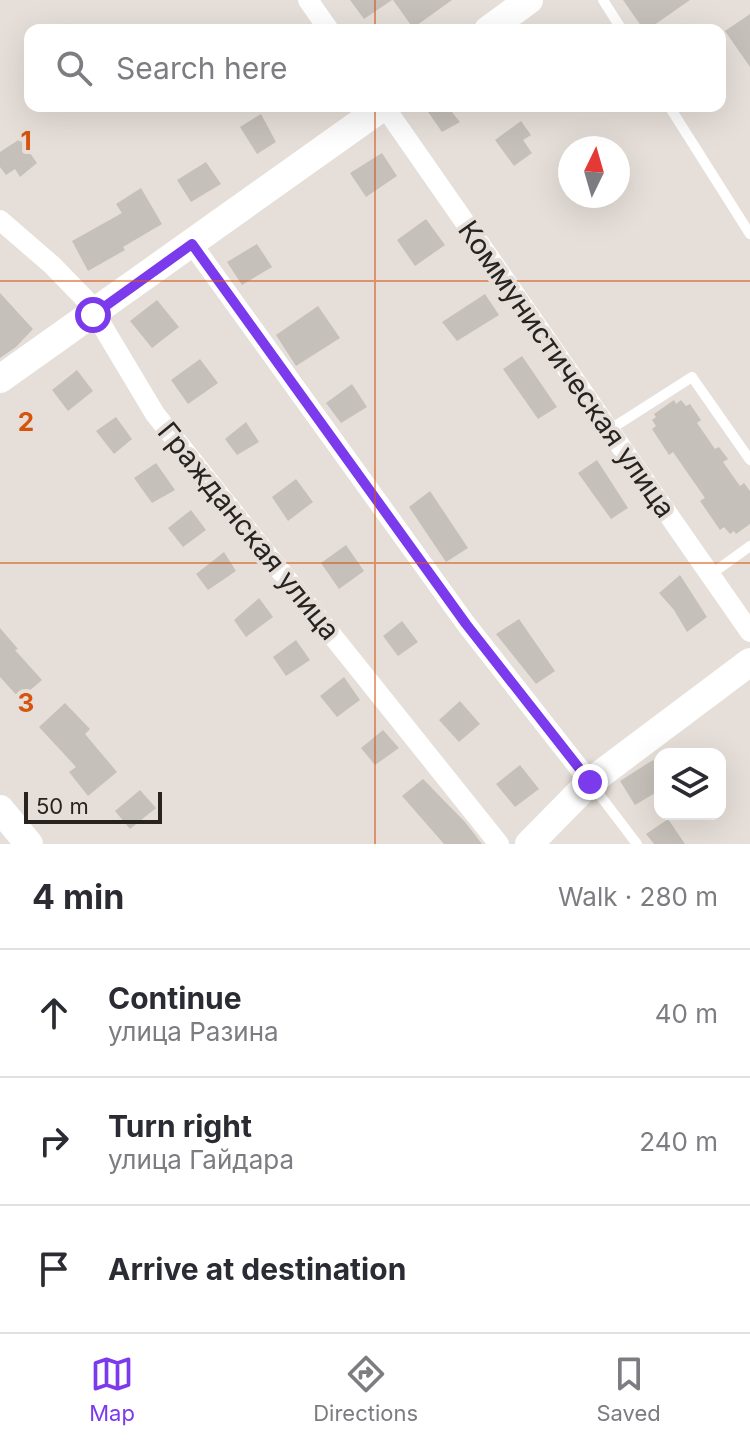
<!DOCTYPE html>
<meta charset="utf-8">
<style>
body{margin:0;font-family:Inter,sans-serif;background:#f2f2f3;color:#2b2b33}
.controls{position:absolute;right:24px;bottom:24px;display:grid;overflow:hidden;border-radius:16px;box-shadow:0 8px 32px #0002}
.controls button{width:72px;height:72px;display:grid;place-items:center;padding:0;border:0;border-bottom:2px solid #e1e1e2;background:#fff;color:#2b2b33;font:40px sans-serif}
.compass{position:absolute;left:558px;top:136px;width:72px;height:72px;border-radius:50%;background:#fff;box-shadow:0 8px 32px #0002;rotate:5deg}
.scale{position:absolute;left:24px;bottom:20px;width:138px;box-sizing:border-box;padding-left:8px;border:4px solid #262321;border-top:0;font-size:22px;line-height:28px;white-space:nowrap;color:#262321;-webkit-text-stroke:6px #e6dfd9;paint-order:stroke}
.stop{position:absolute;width:24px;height:24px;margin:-18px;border:6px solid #7c3aed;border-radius:50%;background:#fff}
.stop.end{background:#7c3aed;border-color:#fff;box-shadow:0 2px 8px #0008}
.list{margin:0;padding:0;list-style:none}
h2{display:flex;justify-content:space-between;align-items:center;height:104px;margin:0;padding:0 32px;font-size:34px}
h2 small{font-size:26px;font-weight:400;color:#7c7c81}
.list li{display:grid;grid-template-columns:52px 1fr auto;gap:24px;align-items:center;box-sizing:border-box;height:128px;padding:0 32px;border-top:2px solid #e1e1e2}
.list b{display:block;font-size:30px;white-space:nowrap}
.list p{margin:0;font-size:26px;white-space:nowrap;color:#7c7c81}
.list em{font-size:26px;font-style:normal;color:#7c7c81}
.icon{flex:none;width:44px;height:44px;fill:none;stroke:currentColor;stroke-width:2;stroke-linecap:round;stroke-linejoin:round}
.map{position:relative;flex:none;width:750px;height:844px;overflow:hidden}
.search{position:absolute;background:#fff;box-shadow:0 8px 32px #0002;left:24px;right:24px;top:24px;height:88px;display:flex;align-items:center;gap:20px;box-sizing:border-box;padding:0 28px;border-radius:16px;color:#7c7c81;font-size:30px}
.sheet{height:488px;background:#fff}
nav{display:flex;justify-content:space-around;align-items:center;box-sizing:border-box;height:112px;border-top:2px solid #e1e1e2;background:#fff;font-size:22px;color:#7c7c81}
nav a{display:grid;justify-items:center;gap:4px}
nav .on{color:#7c3aed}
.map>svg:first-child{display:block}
.building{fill:#c6c0ba}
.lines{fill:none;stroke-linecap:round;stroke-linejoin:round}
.lane{stroke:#fff;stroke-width:10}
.street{stroke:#fff;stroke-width:20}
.secondary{stroke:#fff;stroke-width:28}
.route{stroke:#7c3aed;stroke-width:10}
.grid{fill:none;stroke:#d5540e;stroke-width:2;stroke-opacity:0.55}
.labels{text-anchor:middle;stroke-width:8;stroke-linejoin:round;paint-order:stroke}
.street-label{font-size:28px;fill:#262321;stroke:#e6dfd9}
.grid-label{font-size:26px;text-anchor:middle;font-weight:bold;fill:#d5540e;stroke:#e6dfd9;stroke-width:8;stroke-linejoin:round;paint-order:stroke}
</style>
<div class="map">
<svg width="750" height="844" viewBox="0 0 750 844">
<rect width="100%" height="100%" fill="#e6dfd9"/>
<!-- building -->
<path class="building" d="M 350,0 L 392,0 L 364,19 Z
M 393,0 L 452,0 L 413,28 Z
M 623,0 L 690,0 L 647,30 L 644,30 Z
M 750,14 L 750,67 L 725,31 Z
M 424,106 L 447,106 L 460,122 L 442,132 Z
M 261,114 L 276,142 L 257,154 L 240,127 Z
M 521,121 L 531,135 L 523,140 L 532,153 L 514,166 L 495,140 Z
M 20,139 L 37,163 L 20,177 L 15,169 L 6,175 L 0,167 L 0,152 Z
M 382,153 L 397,176 L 366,197 L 350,173 Z
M 206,162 L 221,184 L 191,202 L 177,180 Z
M 141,188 L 162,224 L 123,247 L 125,250 L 88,271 L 72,241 L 122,213 L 116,204 Z
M 426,219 L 445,245 L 415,266 L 397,240 Z
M 257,244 L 272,267 L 242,285 L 227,262 Z
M 0,293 L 33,329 L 16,347 L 0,358 Z
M 485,294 L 499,315 L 457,341 L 442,322 Z
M 157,300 L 179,327 L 152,348 L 130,321 Z
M 318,306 L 340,338 L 296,366 L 276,335 Z
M 522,356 L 557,407 L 538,419 L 503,369 Z
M 200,359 L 218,383 L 188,404 L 171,380 Z
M 77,370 L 93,391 L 68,411 L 52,390 Z
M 352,384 L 367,407 L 341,423 L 326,403 Z
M 674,400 L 676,404 L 681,400 L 686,406 L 690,404 L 701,420 L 697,423 L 715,449 L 719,447 L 728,459 L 723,462 L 740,486 L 744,483 L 750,491 L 750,524 L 736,534 L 734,531 L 730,534 L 724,527 L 720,530 L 700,501 L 705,498 L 673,452 L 669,455 L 652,429 L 656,426 L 652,420 L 656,417 L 654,414 Z
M 116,417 L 132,439 L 114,454 L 96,431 Z
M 246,422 L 259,442 L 237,455 L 225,439 Z
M 597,460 L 628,508 L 611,519 L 578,473 Z
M 156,463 L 175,490 L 152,503 L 134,478 Z
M 296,479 L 313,502 L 288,521 L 272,497 Z
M 430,491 L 468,548 L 446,562 L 409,507 Z
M 191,510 L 206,530 L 183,547 L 168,528 Z
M 346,545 L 364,571 L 339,589 L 321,563 Z
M 224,552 L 236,571 L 208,590 L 196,574 Z
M 680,575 L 707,617 L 687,632 L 674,610 L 659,593 Z
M 259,598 L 273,617 L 246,637 L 234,620 Z
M 519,619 L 555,671 L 536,684 L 496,634 Z
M 402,621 L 418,642 L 398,656 L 383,636 Z
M 0,628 L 18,649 L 15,650 L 42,680 L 20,699 L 0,677 Z
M 296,640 L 310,660 L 286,676 L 273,657 Z
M 344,677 L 360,700 L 337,717 L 320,696 Z
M 460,701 L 480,724 L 459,742 L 439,720 Z
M 65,703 L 90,729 L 85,734 L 117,772 L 88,796 L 69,772 L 76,767 L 39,727 Z
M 383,730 L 399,748 L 375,765 L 361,748 Z
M 653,760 L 660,771 L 660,790 L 635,805 L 620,781 Z
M 520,765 L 539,789 L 515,807 L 496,784 Z
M 423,779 L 465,822 L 482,844 L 444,844 L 402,796 Z
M 140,790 L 156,808 L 130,829 L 115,811 Z
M 668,819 L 685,844 L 654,844 L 646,834 Z"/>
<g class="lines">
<!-- lane -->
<path class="lane" d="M 603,0 L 622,30
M 669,106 L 750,234
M 609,430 L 692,377 L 750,460
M 710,575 L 750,546
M 592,785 L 637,844"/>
<!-- street -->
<path class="street" d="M 308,0 L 329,30
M 384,106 L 750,632
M 0,220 L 52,265 L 88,302 L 155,414 L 499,844
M 192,244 L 466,624 L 590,782"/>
<!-- secondary -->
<path class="secondary" d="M 488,30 L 529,0
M 0,379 L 384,106
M 0,809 L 29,844
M 529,844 L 590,782 L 750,662"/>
</g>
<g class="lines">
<!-- route -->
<path class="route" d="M 93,315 L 192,244 L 466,624 L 590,782"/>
</g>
<!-- grid -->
<path class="grid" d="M 375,0 L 375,30M 375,106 L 375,844M 0,281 L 750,281M 0,563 L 750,563"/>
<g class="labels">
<!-- street labels -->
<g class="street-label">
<text transform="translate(567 369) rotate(55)" y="10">Коммунистическая улица</text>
<text transform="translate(249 531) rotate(51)" y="10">Гражданская улица</text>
</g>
</g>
<g class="grid-label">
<text x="26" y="150">1</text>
<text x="26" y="431">2</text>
<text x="26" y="712">3</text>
</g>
</svg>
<div class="controls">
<button><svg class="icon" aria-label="layers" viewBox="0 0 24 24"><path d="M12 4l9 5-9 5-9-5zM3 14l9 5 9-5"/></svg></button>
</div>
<svg class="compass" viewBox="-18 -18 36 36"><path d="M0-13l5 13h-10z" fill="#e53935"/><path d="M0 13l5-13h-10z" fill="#7c7c81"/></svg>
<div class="scale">50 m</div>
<div class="stop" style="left:93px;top:315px"></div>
<div class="stop end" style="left:590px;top:782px"></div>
<div class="search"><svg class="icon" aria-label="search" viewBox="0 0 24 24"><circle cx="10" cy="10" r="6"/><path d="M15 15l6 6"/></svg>Search here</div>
</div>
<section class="sheet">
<h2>4 min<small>Walk · 280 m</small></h2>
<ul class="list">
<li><svg class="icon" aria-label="ahead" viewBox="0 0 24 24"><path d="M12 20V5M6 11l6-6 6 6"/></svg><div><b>Continue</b><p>улица Разина</p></div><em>40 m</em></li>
<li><svg class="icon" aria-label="right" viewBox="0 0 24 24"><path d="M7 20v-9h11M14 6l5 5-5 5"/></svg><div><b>Turn right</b><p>улица Гайдара</p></div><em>240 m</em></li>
<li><svg class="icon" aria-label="arrive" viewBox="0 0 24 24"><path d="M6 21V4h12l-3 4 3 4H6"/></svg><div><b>Arrive at destination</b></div></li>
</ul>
</section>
<nav>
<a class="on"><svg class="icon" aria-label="map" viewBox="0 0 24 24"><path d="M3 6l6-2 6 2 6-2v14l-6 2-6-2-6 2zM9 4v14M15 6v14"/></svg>Map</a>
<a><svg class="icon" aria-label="directions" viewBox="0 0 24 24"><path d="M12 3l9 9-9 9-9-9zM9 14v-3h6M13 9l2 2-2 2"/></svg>Directions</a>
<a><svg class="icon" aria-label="saved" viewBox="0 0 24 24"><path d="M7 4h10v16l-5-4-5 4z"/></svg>Saved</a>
</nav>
